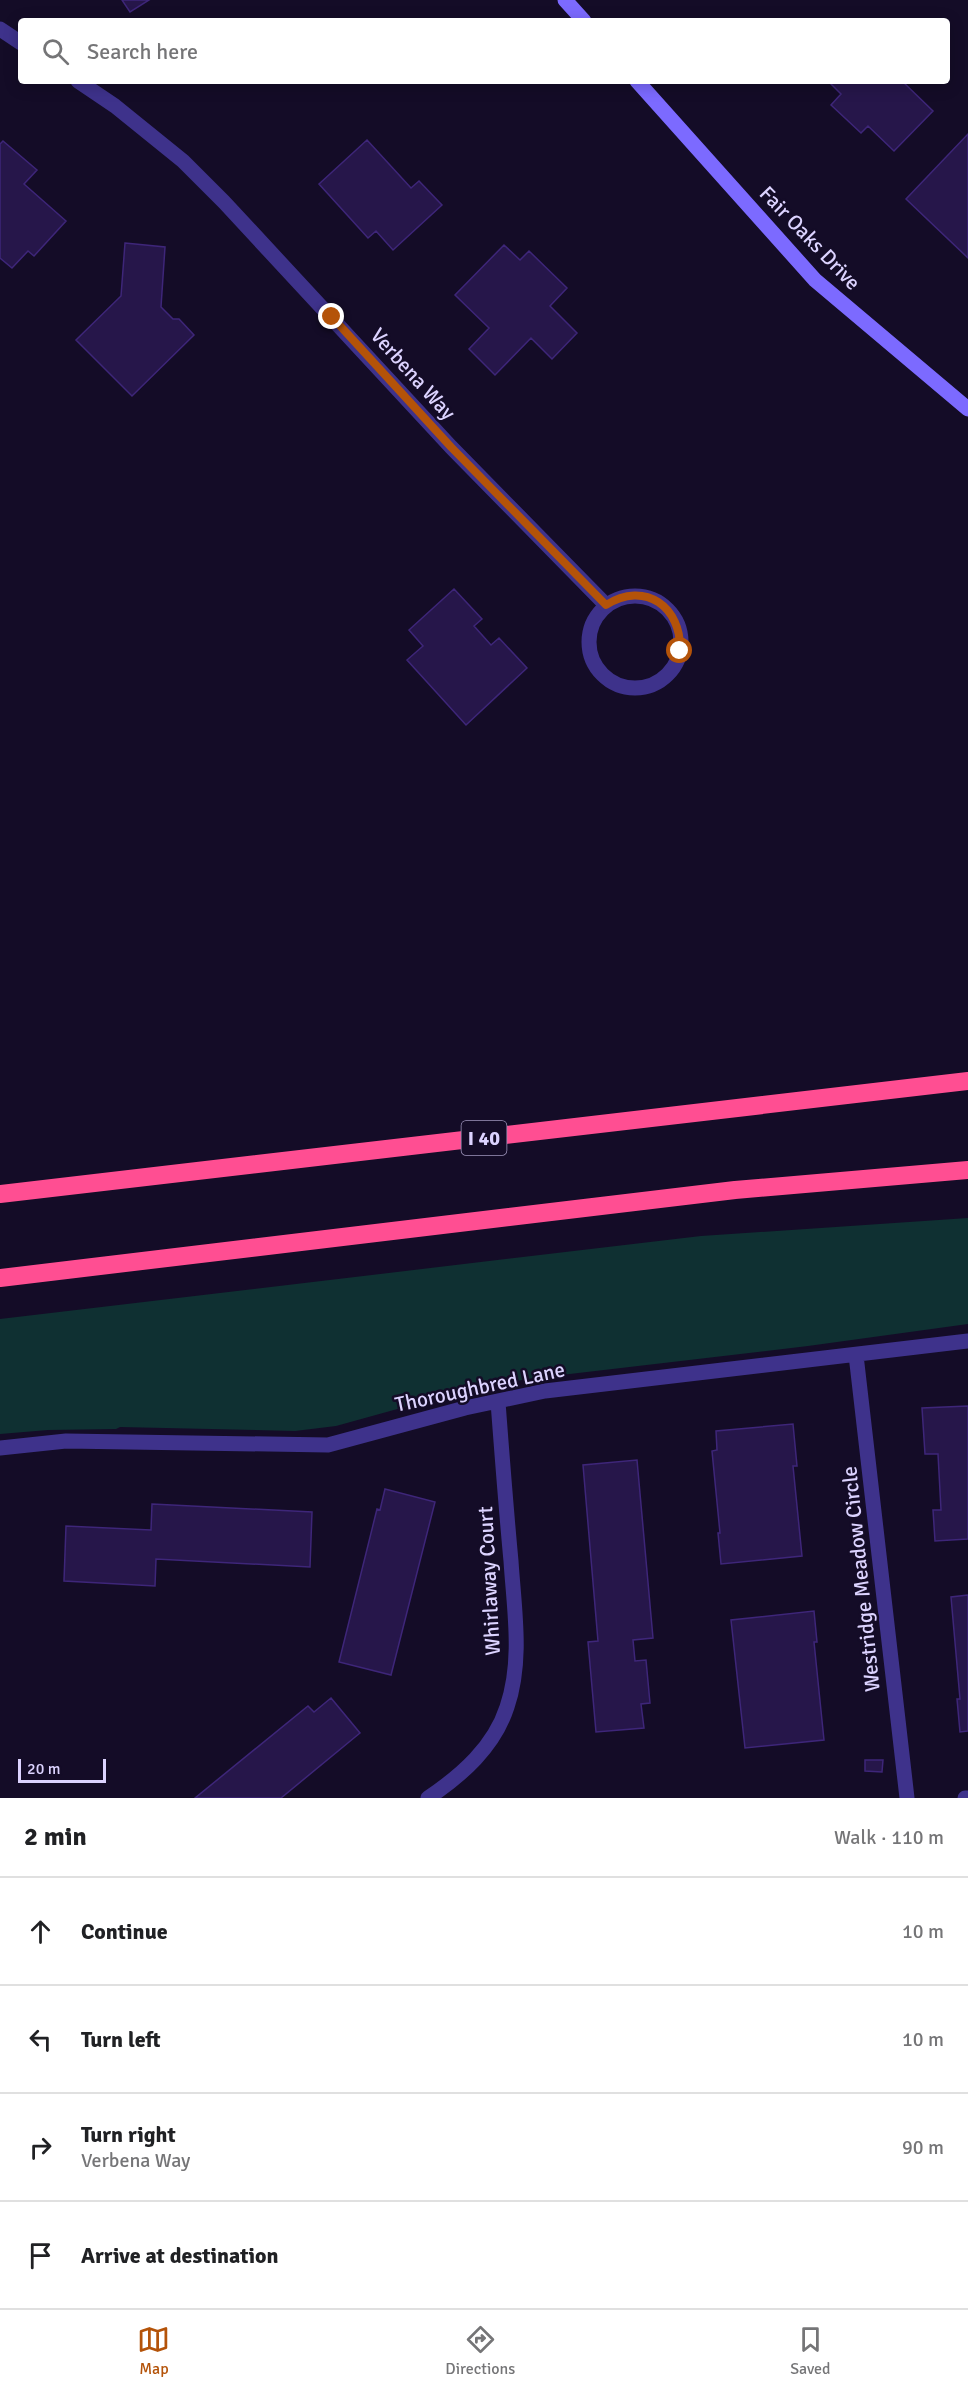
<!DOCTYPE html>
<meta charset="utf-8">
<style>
body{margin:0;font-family:Signika,sans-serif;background:#f2f2f2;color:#202124}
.scale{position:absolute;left:18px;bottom:15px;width:88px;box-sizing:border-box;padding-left:6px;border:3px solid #dcd3ff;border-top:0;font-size:16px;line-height:21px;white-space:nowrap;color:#dcd3ff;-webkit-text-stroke:4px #140c27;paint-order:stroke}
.stop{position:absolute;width:18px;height:18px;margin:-14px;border:4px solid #b45309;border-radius:50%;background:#fff}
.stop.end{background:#b45309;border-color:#fff;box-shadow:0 2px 6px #0008}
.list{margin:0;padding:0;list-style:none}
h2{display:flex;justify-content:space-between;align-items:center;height:78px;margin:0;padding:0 24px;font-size:26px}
h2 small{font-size:20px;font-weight:400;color:#757577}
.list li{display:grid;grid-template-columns:39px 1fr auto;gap:18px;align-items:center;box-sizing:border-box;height:108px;padding:0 24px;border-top:2px solid #e0e0e0}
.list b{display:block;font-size:22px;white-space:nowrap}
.list p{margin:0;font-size:20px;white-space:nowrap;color:#757577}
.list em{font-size:20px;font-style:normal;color:#757577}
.icon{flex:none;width:33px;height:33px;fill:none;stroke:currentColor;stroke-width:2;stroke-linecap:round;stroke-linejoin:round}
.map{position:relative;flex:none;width:968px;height:1798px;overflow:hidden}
.search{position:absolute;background:#fff;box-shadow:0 3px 15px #0003;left:18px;right:18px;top:18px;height:66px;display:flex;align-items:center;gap:15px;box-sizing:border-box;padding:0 21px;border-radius:6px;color:#757577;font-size:22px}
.sheet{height:510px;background:#fff}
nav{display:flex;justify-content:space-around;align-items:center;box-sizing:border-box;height:84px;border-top:2px solid #e0e0e0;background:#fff;font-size:16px;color:#757577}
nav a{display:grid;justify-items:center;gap:3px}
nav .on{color:#b45309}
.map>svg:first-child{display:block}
.green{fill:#0f3032}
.building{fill:#26164a;stroke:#3e2679;stroke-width:1.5}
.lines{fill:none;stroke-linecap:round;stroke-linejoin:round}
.lane{stroke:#3e328b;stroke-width:15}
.street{stroke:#3e328b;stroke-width:15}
.secondary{stroke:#7c6aff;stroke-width:15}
.highway{stroke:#ff4e92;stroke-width:18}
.route{stroke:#b45309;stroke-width:8}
.labels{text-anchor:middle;stroke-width:5;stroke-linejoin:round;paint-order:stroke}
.shield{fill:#140c27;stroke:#a097be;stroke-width:1.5}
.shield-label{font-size:20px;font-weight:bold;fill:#dcd3ff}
.street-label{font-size:21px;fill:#dcd3ff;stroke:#140c27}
</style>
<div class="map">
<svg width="968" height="1798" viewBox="0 0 968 1798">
<rect width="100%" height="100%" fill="#140c27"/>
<!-- green -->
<path class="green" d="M 968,1218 L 968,1324 L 808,1346 L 527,1379 L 448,1395 L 336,1426 L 295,1431 L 120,1427 L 116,1429 L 48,1430 L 0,1434 L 0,1319 L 701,1236 Z"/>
<!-- building -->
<path class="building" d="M 122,0 L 149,0 L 130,12 Z
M 828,81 L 902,81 L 933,111 L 894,151 L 868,126 L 861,133 L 831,105 L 841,94 Z
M 968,134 L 968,258 L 906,199 Z
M 367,140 L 411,188 L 419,181 L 442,205 L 393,250 L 376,231 L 368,238 L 319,184 Z
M 3,141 L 37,170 L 24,184 L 66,221 L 34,256 L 28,251 L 12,268 L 0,258 L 0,144 Z
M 125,243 L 165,247 L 161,307 L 173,319 L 179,319 L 194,335 L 132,396 L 76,340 L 121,296 Z
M 504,245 L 520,260 L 529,251 L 567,288 L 550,306 L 577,333 L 552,359 L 531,338 L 495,375 L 469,349 L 489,328 L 455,295 Z
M 454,589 L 482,619 L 474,626 L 491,645 L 499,638 L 527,668 L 466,725 L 407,660 L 423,646 L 409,630 Z
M 968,1406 L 968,1539 L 935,1541 L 933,1510 L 941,1510 L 938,1454 L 925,1454 L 922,1408 Z
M 793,1424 L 797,1466 L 793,1466 L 802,1556 L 721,1564 L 718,1533 L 720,1533 L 712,1451 L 717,1450 L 716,1431 Z
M 637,1460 L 653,1638 L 633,1640 L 635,1661 L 646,1660 L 650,1703 L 641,1704 L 644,1728 L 596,1732 L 588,1642 L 598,1641 L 583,1465 Z
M 385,1489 L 435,1502 L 391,1675 L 339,1662 L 377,1509 L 380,1510 Z
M 152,1504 L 312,1512 L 310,1567 L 156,1559 L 155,1586 L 64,1581 L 66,1526 L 151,1530 Z
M 968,1595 L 968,1731 L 960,1732 L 957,1699 L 960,1699 L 951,1597 Z
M 814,1611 L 817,1642 L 814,1642 L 824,1740 L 745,1748 L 731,1620 Z
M 331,1698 L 360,1733 L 281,1798 L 195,1798 L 308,1706 L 314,1712 Z
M 865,1760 L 883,1760 L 882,1772 L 865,1771 Z"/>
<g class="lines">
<!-- lane -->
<path class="lane" d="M589 642a46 46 0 1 1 92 0a46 46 0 1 1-92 0Z"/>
<!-- street -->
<path class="street" d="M 0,29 L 21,43
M 78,81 L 115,106 L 183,161 L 224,202 L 451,447 L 606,605
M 856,1355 L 907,1798
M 0,1448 L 66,1441 L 328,1445 L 465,1408 L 545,1391 L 968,1341
M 428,1798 C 462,1775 494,1747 507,1707 C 523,1660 514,1609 511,1561 C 506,1508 502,1455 498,1402
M 965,1798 L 968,1798"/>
<!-- secondary -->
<path class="secondary" d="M 565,0 L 584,21
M 637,81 L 815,280 L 968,409"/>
<!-- highway -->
<path class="highway" d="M 0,1194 L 968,1081
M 0,1278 L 735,1190 L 968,1170"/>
</g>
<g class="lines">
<!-- route -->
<path class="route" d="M 332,317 L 451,447 L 606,605 C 645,580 682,607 680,651"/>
</g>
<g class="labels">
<!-- shield labels -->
<rect class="shield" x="461.5" y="1121" width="45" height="34" rx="4.5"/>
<g class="shield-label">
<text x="484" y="1145">I 40</text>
</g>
<!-- street labels -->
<g class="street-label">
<text transform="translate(810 238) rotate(46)" y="7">Fair Oaks Drive</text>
<text transform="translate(413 374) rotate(48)" y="7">Verbena Way</text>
<text transform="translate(480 1387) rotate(-12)" y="7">Thoroughbred Lane</text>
<text transform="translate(861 1579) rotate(-96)" y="7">Westridge Meadow Circle</text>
<text transform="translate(489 1581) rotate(-93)" y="7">Whirlaway Court</text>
</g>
</g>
</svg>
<div class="scale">20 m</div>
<div class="stop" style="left:680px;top:651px"></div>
<div class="stop end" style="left:332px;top:317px"></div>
<div class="search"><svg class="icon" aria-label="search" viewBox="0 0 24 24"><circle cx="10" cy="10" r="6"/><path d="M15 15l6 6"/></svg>Search here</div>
</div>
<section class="sheet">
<h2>2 min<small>Walk · 110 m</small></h2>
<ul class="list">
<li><svg class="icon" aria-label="ahead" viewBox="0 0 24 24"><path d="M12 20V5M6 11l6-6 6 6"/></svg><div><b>Continue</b></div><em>10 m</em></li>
<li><svg class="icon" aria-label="left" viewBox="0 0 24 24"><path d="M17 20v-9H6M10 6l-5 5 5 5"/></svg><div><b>Turn left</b></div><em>10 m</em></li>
<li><svg class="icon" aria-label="right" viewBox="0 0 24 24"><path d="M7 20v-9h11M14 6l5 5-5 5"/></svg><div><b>Turn right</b><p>Verbena Way</p></div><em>90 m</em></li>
<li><svg class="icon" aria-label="arrive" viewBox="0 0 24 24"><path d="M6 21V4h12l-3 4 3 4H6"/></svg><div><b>Arrive at destination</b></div></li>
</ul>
</section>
<nav>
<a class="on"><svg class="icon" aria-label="map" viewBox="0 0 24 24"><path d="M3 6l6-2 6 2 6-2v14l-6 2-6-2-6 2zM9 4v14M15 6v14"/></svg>Map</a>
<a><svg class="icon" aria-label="directions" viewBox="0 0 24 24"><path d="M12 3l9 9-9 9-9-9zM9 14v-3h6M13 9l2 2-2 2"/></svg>Directions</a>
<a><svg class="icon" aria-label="saved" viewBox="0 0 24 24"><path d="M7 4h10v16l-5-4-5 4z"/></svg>Saved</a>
</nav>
